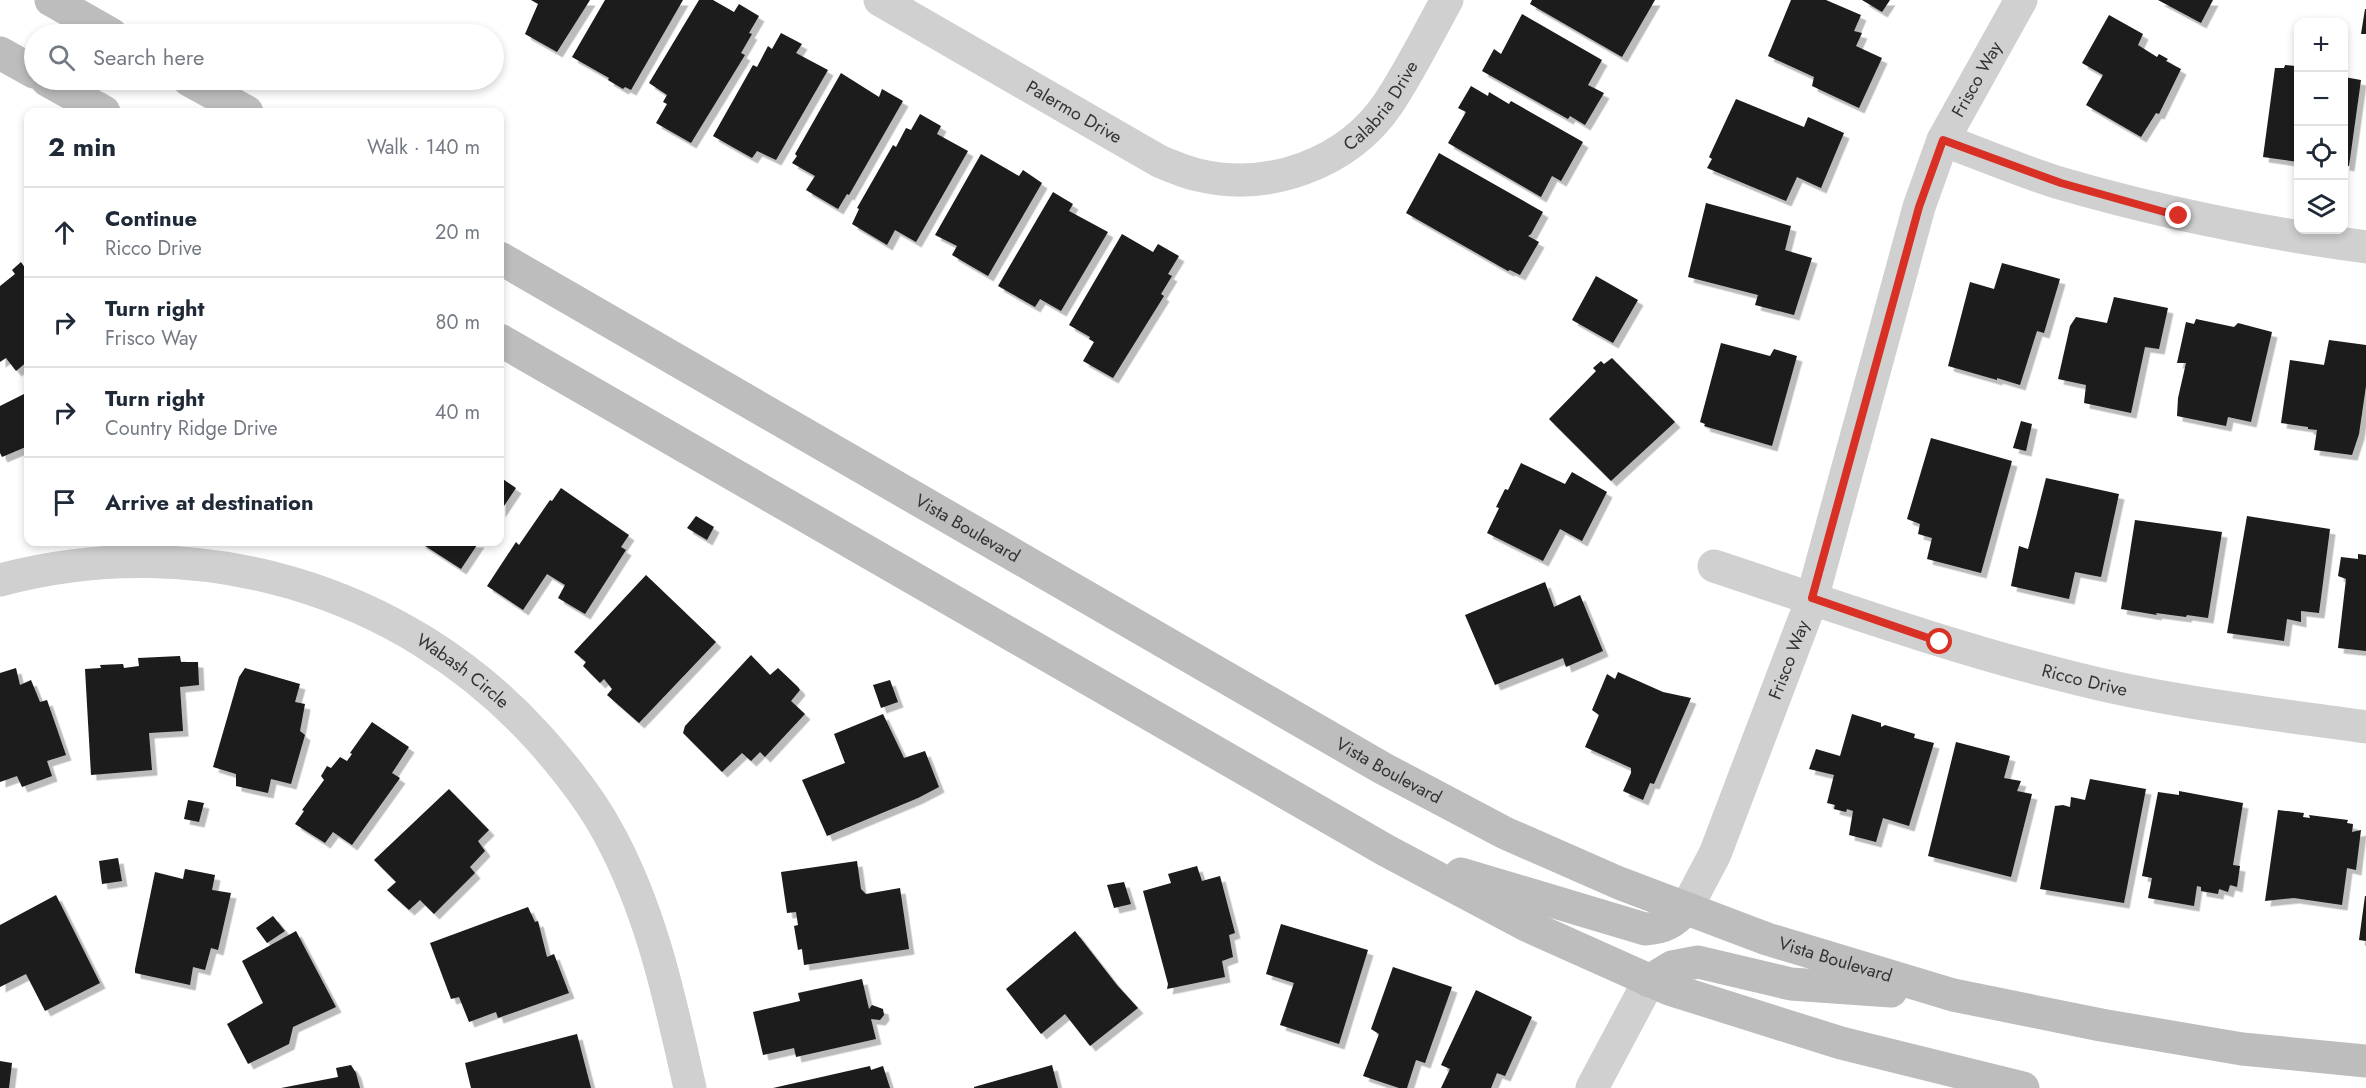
<!DOCTYPE html>
<meta charset="utf-8">
<style>
body{margin:0;font-family:Jost,sans-serif;background:#f6f6f7;color:#1f2937}
.controls{position:absolute;right:18px;top:18px;display:grid;overflow:hidden;border-radius:12px;box-shadow:0 3px 9px #0003}
.controls button{width:54px;height:54px;display:grid;place-items:center;padding:0;border:0;border-bottom:2px solid #e0e1e3;background:#fff;color:#1f2937;font:30px sans-serif}
.stop{position:absolute;width:18px;height:18px;margin:-14px;border:4px solid #d93025;border-radius:50%;background:#fff}
.stop.end{background:#d93025;border-color:#fff;box-shadow:0 2px 6px #0008}
.list{margin:0;padding:0;list-style:none}
h2{display:flex;justify-content:space-between;align-items:center;height:78px;margin:0;padding:0 24px;font-size:26px}
h2 small{font-size:20px;font-weight:400;color:#747a83}
.list li{display:grid;grid-template-columns:39px 1fr auto;gap:18px;align-items:center;box-sizing:border-box;height:90px;padding:0 24px;border-top:2px solid #e0e1e3}
.list b{display:block;font-size:22px;white-space:nowrap}
.list p{margin:0;font-size:20px;white-space:nowrap;color:#747a83}
.list em{font-size:20px;font-style:normal;color:#747a83}
.icon{flex:none;width:33px;height:33px;fill:none;stroke:currentColor;stroke-width:2;stroke-linecap:round;stroke-linejoin:round}
.map{position:relative;flex:none;width:2366px;height:1088px;overflow:hidden}
.search{position:absolute;background:#fff;box-shadow:0 3px 9px #0003;left:24px;top:24px;width:480px;height:66px;display:flex;align-items:center;gap:15px;box-sizing:border-box;padding:0 21px;border-radius:33px;color:#747a83;font-size:22px}
.panel{position:absolute;background:#fff;box-shadow:0 3px 9px #0003;left:24px;top:108px;width:480px;height:438px;border-radius:12px}
.map>svg:first-child{display:block}
.building{fill:#1a1a1a;filter:url(#shadow)}
.lines{fill:none;stroke-linecap:round;stroke-linejoin:round}
.street{stroke:#d0d0d0;stroke-width:33}
.secondary{stroke:#bdbdbd;stroke-width:33}
.route{stroke:#d93025;stroke-width:8}
.labels{text-anchor:middle;stroke-width:6;stroke-linejoin:round;paint-order:stroke}
.street-label{font-size:18px;fill:#333;stroke:#fff}
</style>
<div class="map">
<svg width="2366" height="1088" viewBox="0 0 2366 1088">
<defs>
<filter id="shadow"><feDropShadow dx="5.5" dy="5.5" stdDeviation="0" flood-color="#0004"/></filter>
</defs>
<rect width="100%" height="100%" fill="#fff"/>
<!-- building -->
<path class="building" d="M 531,0 L 590,0 L 557,52 L 525,34 L 538,4 Z
M 605,0 L 683,0 L 631,90 L 625,87 L 623,89 L 608,80 L 609,78 L 572,57 Z
M 699,0 L 713,0 L 734,12 L 739,4 L 759,16 L 749,33 L 752,34 L 741,53 L 745,55 L 691,143 L 656,123 L 667,104 L 663,102 L 667,95 L 649,83 Z
M 1532,0 L 1655,0 L 1622,57 L 1530,4 Z
M 1791,0 L 1826,0 L 1861,15 L 1854,31 L 1862,33 L 1856,46 L 1882,58 L 1859,108 L 1812,86 L 1814,77 L 1768,56 Z
M 1862,0 L 1890,0 L 1882,12 Z
M 2158,0 L 2213,0 L 2201,23 Z
M 2365,9 L 2366,9 L 2366,34 L 2361,34 Z
M 1522,14 L 1602,60 L 1588,85 L 1604,93 L 1585,125 L 1570,116 L 1568,119 L 1482,71 L 1494,49 L 1501,54 Z
M 2109,15 L 2143,34 L 2138,45 L 2157,57 L 2159,54 L 2168,59 L 2166,61 L 2181,69 L 2159,114 L 2156,113 L 2141,137 L 2086,105 L 2103,75 L 2082,63 Z
M 781,33 L 802,44 L 796,53 L 828,70 L 776,160 L 757,151 L 752,158 L 713,136 L 753,65 L 757,67 L 768,46 L 772,49 Z
M 2285,65 L 2296,66 L 2296,70 L 2298,70 L 2298,162 L 2263,157 L 2275,68 L 2284,68 Z
M 841,73 L 879,97 L 882,89 L 903,101 L 849,195 L 847,194 L 838,209 L 806,190 L 815,176 L 792,163 L 797,156 L 795,154 Z
M 2344,77 L 2361,80 L 2349,166 L 2344,165 Z
M 1471,86 L 1488,96 L 1489,92 L 1509,104 L 1511,101 L 1583,142 L 1561,181 L 1552,176 L 1541,197 L 1448,143 L 1466,112 L 1458,108 Z
M 1736,99 L 1804,127 L 1808,117 L 1844,133 L 1821,188 L 1797,177 L 1786,201 L 1707,168 L 1712,159 L 1709,157 Z
M 920,114 L 941,126 L 937,134 L 968,151 L 916,242 L 895,230 L 887,245 L 852,224 L 859,209 L 857,208 L 893,145 L 896,147 L 906,128 L 911,130 Z
M 1439,153 L 1543,212 L 1531,234 L 1528,236 L 1539,242 L 1520,275 L 1510,270 L 1508,271 L 1406,213 Z
M 981,154 L 1019,176 L 1023,170 L 1042,183 L 988,276 L 952,255 L 957,246 L 935,235 Z
M 1053,192 L 1073,204 L 1069,211 L 1108,232 L 1061,311 L 1040,299 L 1035,307 L 998,286 Z
M 1706,203 L 1791,226 L 1785,250 L 1812,258 L 1794,315 L 1755,305 L 1758,295 L 1688,277 Z
M 1122,234 L 1153,252 L 1158,244 L 1179,256 L 1168,274 L 1172,276 L 1161,294 L 1164,296 L 1113,378 L 1083,361 L 1094,342 L 1089,339 L 1090,337 L 1069,325 Z
M 21,262 L 28,272 L 28,361 L 16,371 L 6,358 L 0,362 L 0,286 L 15,274 L 12,270 Z
M 2002,263 L 2060,279 L 2044,333 L 2037,331 L 2020,385 L 1997,378 L 1997,380 L 1948,366 L 1970,282 L 1994,289 Z
M 1596,276 L 1638,300 L 1613,343 L 1572,320 Z
M 2114,297 L 2168,308 L 2159,349 L 2145,347 L 2131,413 L 2084,403 L 2086,385 L 2058,379 L 2070,326 L 2076,317 L 2107,323 Z
M 2196,319 L 2234,327 L 2238,323 L 2272,332 L 2251,422 L 2228,417 L 2226,426 L 2177,416 L 2178,398 L 2186,363 L 2177,363 L 2186,322 L 2194,324 Z
M 2329,340 L 2366,345 L 2366,386 L 2359,434 L 2352,455 L 2314,450 L 2317,430 L 2308,429 L 2308,427 L 2281,423 L 2290,360 L 2324,365 Z
M 1721,343 L 1770,356 L 1774,349 L 1797,356 L 1772,446 L 1704,426 L 1705,424 L 1700,422 Z
M 1612,358 L 1675,422 L 1611,481 L 1549,419 L 1596,371 L 1593,368 L 1601,361 L 1604,364 Z
M 28,392 L 28,446 L 2,457 L 0,453 L 0,406 Z
M 2021,421 L 2032,424 L 2026,451 L 2013,448 Z
M 1931,438 L 2012,461 L 1981,573 L 1927,559 L 1932,538 L 1918,534 L 1920,524 L 1907,519 Z
M 1521,463 L 1565,484 L 1572,472 L 1607,492 L 1582,541 L 1560,529 L 1543,561 L 1487,533 L 1499,508 L 1496,507 L 1505,489 L 1508,490 Z
M 500,477 L 516,488 L 500,512 Z
M 2046,478 L 2119,494 L 2101,577 L 2075,572 L 2069,599 L 2011,586 L 2019,546 L 2028,549 Z
M 561,488 L 629,535 L 621,547 L 626,550 L 585,614 L 558,598 L 565,585 L 547,574 L 523,610 L 487,586 L 516,542 L 519,545 L 550,500 L 552,501 Z
M 696,516 L 714,527 L 707,540 L 687,528 Z
M 2247,516 L 2330,529 L 2319,613 L 2301,611 L 2301,622 L 2287,619 L 2284,641 L 2227,633 Z
M 2135,520 L 2222,532 L 2208,618 L 2187,615 L 2186,617 L 2156,613 L 2157,615 L 2121,609 Z
M 419,542 L 479,542 L 461,569 Z
M 2358,554 L 2366,555 L 2366,651 L 2338,648 L 2346,579 L 2338,576 L 2341,557 L 2358,559 Z
M 646,575 L 716,642 L 639,723 L 607,695 L 612,689 L 604,679 L 600,683 L 583,666 L 586,662 L 574,652 Z
M 1545,582 L 1554,607 L 1580,595 L 1603,651 L 1566,667 L 1563,658 L 1495,685 L 1465,615 Z
M 751,655 L 770,675 L 778,668 L 798,687 L 800,690 L 791,701 L 805,714 L 765,757 L 760,752 L 751,761 L 742,753 L 722,772 L 683,733 L 685,726 Z
M 180,656 L 181,662 L 198,662 L 199,685 L 180,687 L 183,731 L 149,733 L 152,770 L 91,775 L 85,669 L 101,668 L 100,665 L 123,664 L 124,668 L 139,666 L 138,658 Z
M 16,668 L 20,685 L 31,680 L 40,702 L 47,700 L 66,755 L 47,761 L 52,776 L 22,787 L 17,776 L 0,782 L 0,673 Z
M 245,668 L 300,684 L 295,702 L 305,704 L 300,731 L 305,735 L 291,784 L 271,779 L 268,793 L 236,786 L 236,774 L 213,767 L 239,677 Z
M 1618,672 L 1663,692 L 1691,698 L 1654,784 L 1650,783 L 1643,800 L 1623,791 L 1631,773 L 1631,768 L 1585,747 L 1599,715 L 1592,710 L 1607,674 L 1615,679 Z
M 890,680 L 898,702 L 881,708 L 873,685 Z
M 883,714 L 904,758 L 925,751 L 939,787 L 918,798 L 827,836 L 802,780 L 845,763 L 834,734 Z
M 1852,714 L 1881,723 L 1881,727 L 1885,725 L 1915,734 L 1914,738 L 1934,743 L 1909,826 L 1883,818 L 1876,842 L 1849,835 L 1853,811 L 1847,809 L 1846,812 L 1834,809 L 1835,805 L 1827,803 L 1834,775 L 1809,769 L 1816,749 L 1840,756 Z
M 372,722 L 409,747 L 392,773 L 400,778 L 352,845 L 333,832 L 325,843 L 295,824 L 304,811 L 302,810 L 324,780 L 321,776 L 327,766 L 331,768 L 340,757 L 347,761 L 352,754 L 350,753 Z
M 1956,742 L 2010,756 L 2004,778 L 2021,781 L 2017,791 L 2032,794 L 2011,877 L 1928,856 Z
M 2090,779 L 2146,789 L 2124,903 L 2040,889 L 2055,806 L 2063,805 L 2070,807 L 2071,797 L 2085,800 Z
M 449,789 L 489,830 L 478,841 L 485,851 L 470,867 L 475,873 L 434,914 L 420,900 L 409,910 L 387,890 L 396,882 L 374,860 Z
M 2179,791 L 2243,803 L 2233,865 L 2240,866 L 2237,887 L 2230,885 L 2228,892 L 2219,889 L 2218,894 L 2201,891 L 2201,887 L 2197,886 L 2194,906 L 2148,898 L 2152,878 L 2142,876 L 2158,792 L 2179,795 Z
M 188,800 L 204,803 L 199,822 L 184,819 Z
M 2278,810 L 2304,813 L 2303,817 L 2310,818 L 2309,815 L 2348,820 L 2347,823 L 2353,824 L 2352,832 L 2361,830 L 2356,870 L 2347,868 L 2342,905 L 2294,898 L 2265,901 Z
M 118,858 L 122,881 L 102,884 L 99,861 Z
M 857,861 L 861,889 L 866,894 L 900,888 L 909,949 L 804,965 L 802,949 L 798,950 L 794,926 L 798,925 L 796,912 L 787,913 L 781,872 Z
M 1197,866 L 1202,881 L 1220,876 L 1235,933 L 1229,935 L 1233,957 L 1222,961 L 1225,977 L 1167,989 L 1168,984 L 1143,891 L 1171,883 L 1168,874 Z
M 185,869 L 215,875 L 212,890 L 231,893 L 218,950 L 211,948 L 205,970 L 193,967 L 190,985 L 135,973 L 135,969 L 155,872 L 183,879 Z
M 1124,882 L 1131,904 L 1114,908 L 1107,885 Z
M 56,895 L 100,983 L 45,1011 L 26,974 L 0,987 L 0,925 Z
M 2365,896 L 2366,896 L 2366,941 L 2359,940 Z
M 528,907 L 535,922 L 538,921 L 547,957 L 554,954 L 569,993 L 498,1018 L 496,1012 L 469,1022 L 459,997 L 451,999 L 430,943 Z
M 273,916 L 285,931 L 267,943 L 256,928 Z
M 1281,924 L 1368,950 L 1339,1044 L 1280,1025 L 1294,983 L 1266,974 Z
M 296,931 L 336,1007 L 293,1027 L 289,1044 L 248,1064 L 227,1024 L 263,1003 L 242,961 Z
M 1075,931 L 1117,985 L 1138,1008 L 1090,1046 L 1065,1014 L 1041,1034 L 1006,989 Z
M 1393,967 L 1452,987 L 1425,1063 L 1416,1060 L 1407,1088 L 1399,1088 L 1363,1076 L 1379,1034 L 1371,1029 Z
M 862,979 L 869,1009 L 872,1005 L 883,1009 L 884,1015 L 880,1020 L 871,1019 L 876,1039 L 796,1057 L 794,1048 L 763,1055 L 753,1012 L 800,1001 L 798,993 Z
M 1476,990 L 1532,1017 L 1505,1076 L 1497,1073 L 1491,1088 L 1441,1088 L 1450,1069 L 1441,1065 Z
M 577,1034 L 591,1088 L 471,1088 L 465,1063 Z
M 0,1061 L 12,1063 L 9,1088 L 0,1088 Z
M 351,1065 L 356,1073 L 360,1088 L 281,1088 L 338,1077 L 336,1068 Z
M 1052,1065 L 1058,1088 L 974,1088 L 974,1087 Z
M 870,1066 L 871,1070 L 883,1066 L 890,1088 L 773,1088 Z"/>
<g class="lines">
<!-- street -->
<g class="street">
<path id="s1" d="M 880,0 L 1159,161 C 1171,166 1185,172 1198,175 C 1268,192 1347,164 1388,104 C 1410,71 1428,34 1447,0"/>
<path d="M 1943,140 C 1983,155 2023,172 2063,184 C 2163,213 2263,233 2366,247"/>
<path id="s2" d="M 1714,566 C 1832,605 1949,647 2070,677 C 2167,702 2267,713 2366,727"/>
<path id="s3" d="M 0,580 C 195,528 402,587 538,737 C 564,766 589,797 608,832 C 652,912 670,1000 690,1088"/>
<path id="s4" d="M 1686,909 L 1715,854 L 1812,599 L 1919,207 L 1943,140 L 2021,0"/>
<path d="M 1592,1088 L 1649,981"/>
</g>
<!-- secondary -->
<g class="secondary">
<path d="M 51,0 L 111,34"/>
<path d="M 0,53 L 34,72"/>
<path d="M 47,80 L 104,112"/>
<path d="M 189,80 L 247,112"/>
<path id="s5" d="M 500,258 L 1384,769 L 1505,833 L 1619,883 L 1767,939 L 1953,995 L 2101,1025 L 2242,1049 L 2366,1061"/>
<path d="M 500,340 L 1387,851 L 1526,925 L 1669,989 L 1841,1043 L 2023,1088"/>
<path d="M 1461,874 L 1645,929 C 1665,928 1673,922 1686,909"/>
<path d="M 1649,981 L 1672,967 L 1698,962 L 1791,984 L 1891,991"/>
</g>
</g>
<g class="lines">
<!-- route -->
<path class="route" d="M 1940,642 L 1812,598 L 1919,207 L 1943,140 L 2061,183 L 2179,216"/>
</g>
<g class="labels">
<!-- street labels -->
<g class="street-label">
<text dy="6" stroke="none"><textPath href="#s4" startOffset="882">Frisco Way</textPath></text>
<text dy="6" stroke="none"><textPath href="#s1" startOffset="573">Calabria Drive</textPath></text>
<text dy="6" stroke="none"><textPath href="#s1" startOffset="224">Palermo Drive</textPath></text>
<text dy="6" stroke="none"><textPath href="#s5" startOffset="540">Vista Boulevard</textPath></text>
<text dy="6" stroke="none"><textPath href="#s4" startOffset="270">Frisco Way</textPath></text>
<text dy="6" stroke="none"><textPath href="#s3" startOffset="489">Wabash Circle</textPath></text>
<text dy="6" stroke="none"><textPath href="#s2" startOffset="388">Ricco Drive</textPath></text>
<text dy="6" stroke="none"><textPath href="#s5" startOffset="1026">Vista Boulevard</textPath></text>
<text dy="6" stroke="none"><textPath href="#s5" startOffset="1512">Vista Boulevard</textPath></text>
</g>
</g>
</svg>
<div class="controls">
<button>+</button>
<button>−</button>
<button><svg class="icon" aria-label="locate" viewBox="0 0 24 24"><circle cx="12" cy="12" r="6"/><path d="M12 2v4M12 18v4M2 12h4M18 12h4"/></svg></button>
<button><svg class="icon" aria-label="layers" viewBox="0 0 24 24"><path d="M12 4l9 5-9 5-9-5zM3 14l9 5 9-5"/></svg></button>
</div>
<div class="stop" style="left:1940px;top:642px"></div>
<div class="stop end" style="left:2179px;top:216px"></div>
<div class="search"><svg class="icon" aria-label="search" viewBox="0 0 24 24"><circle cx="10" cy="10" r="6"/><path d="M15 15l6 6"/></svg>Search here</div>
<section class="panel">
<h2>2 min<small>Walk · 140 m</small></h2>
<ul class="list">
<li><svg class="icon" aria-label="ahead" viewBox="0 0 24 24"><path d="M12 20V5M6 11l6-6 6 6"/></svg><div><b>Continue</b><p>Ricco Drive</p></div><em>20 m</em></li>
<li><svg class="icon" aria-label="right" viewBox="0 0 24 24"><path d="M7 20v-9h11M14 6l5 5-5 5"/></svg><div><b>Turn right</b><p>Frisco Way</p></div><em>80 m</em></li>
<li><svg class="icon" aria-label="right" viewBox="0 0 24 24"><path d="M7 20v-9h11M14 6l5 5-5 5"/></svg><div><b>Turn right</b><p>Country Ridge Drive</p></div><em>40 m</em></li>
<li><svg class="icon" aria-label="arrive" viewBox="0 0 24 24"><path d="M6 21V4h12l-3 4 3 4H6"/></svg><div><b>Arrive at destination</b></div></li>
</ul>
</section>
</div>
